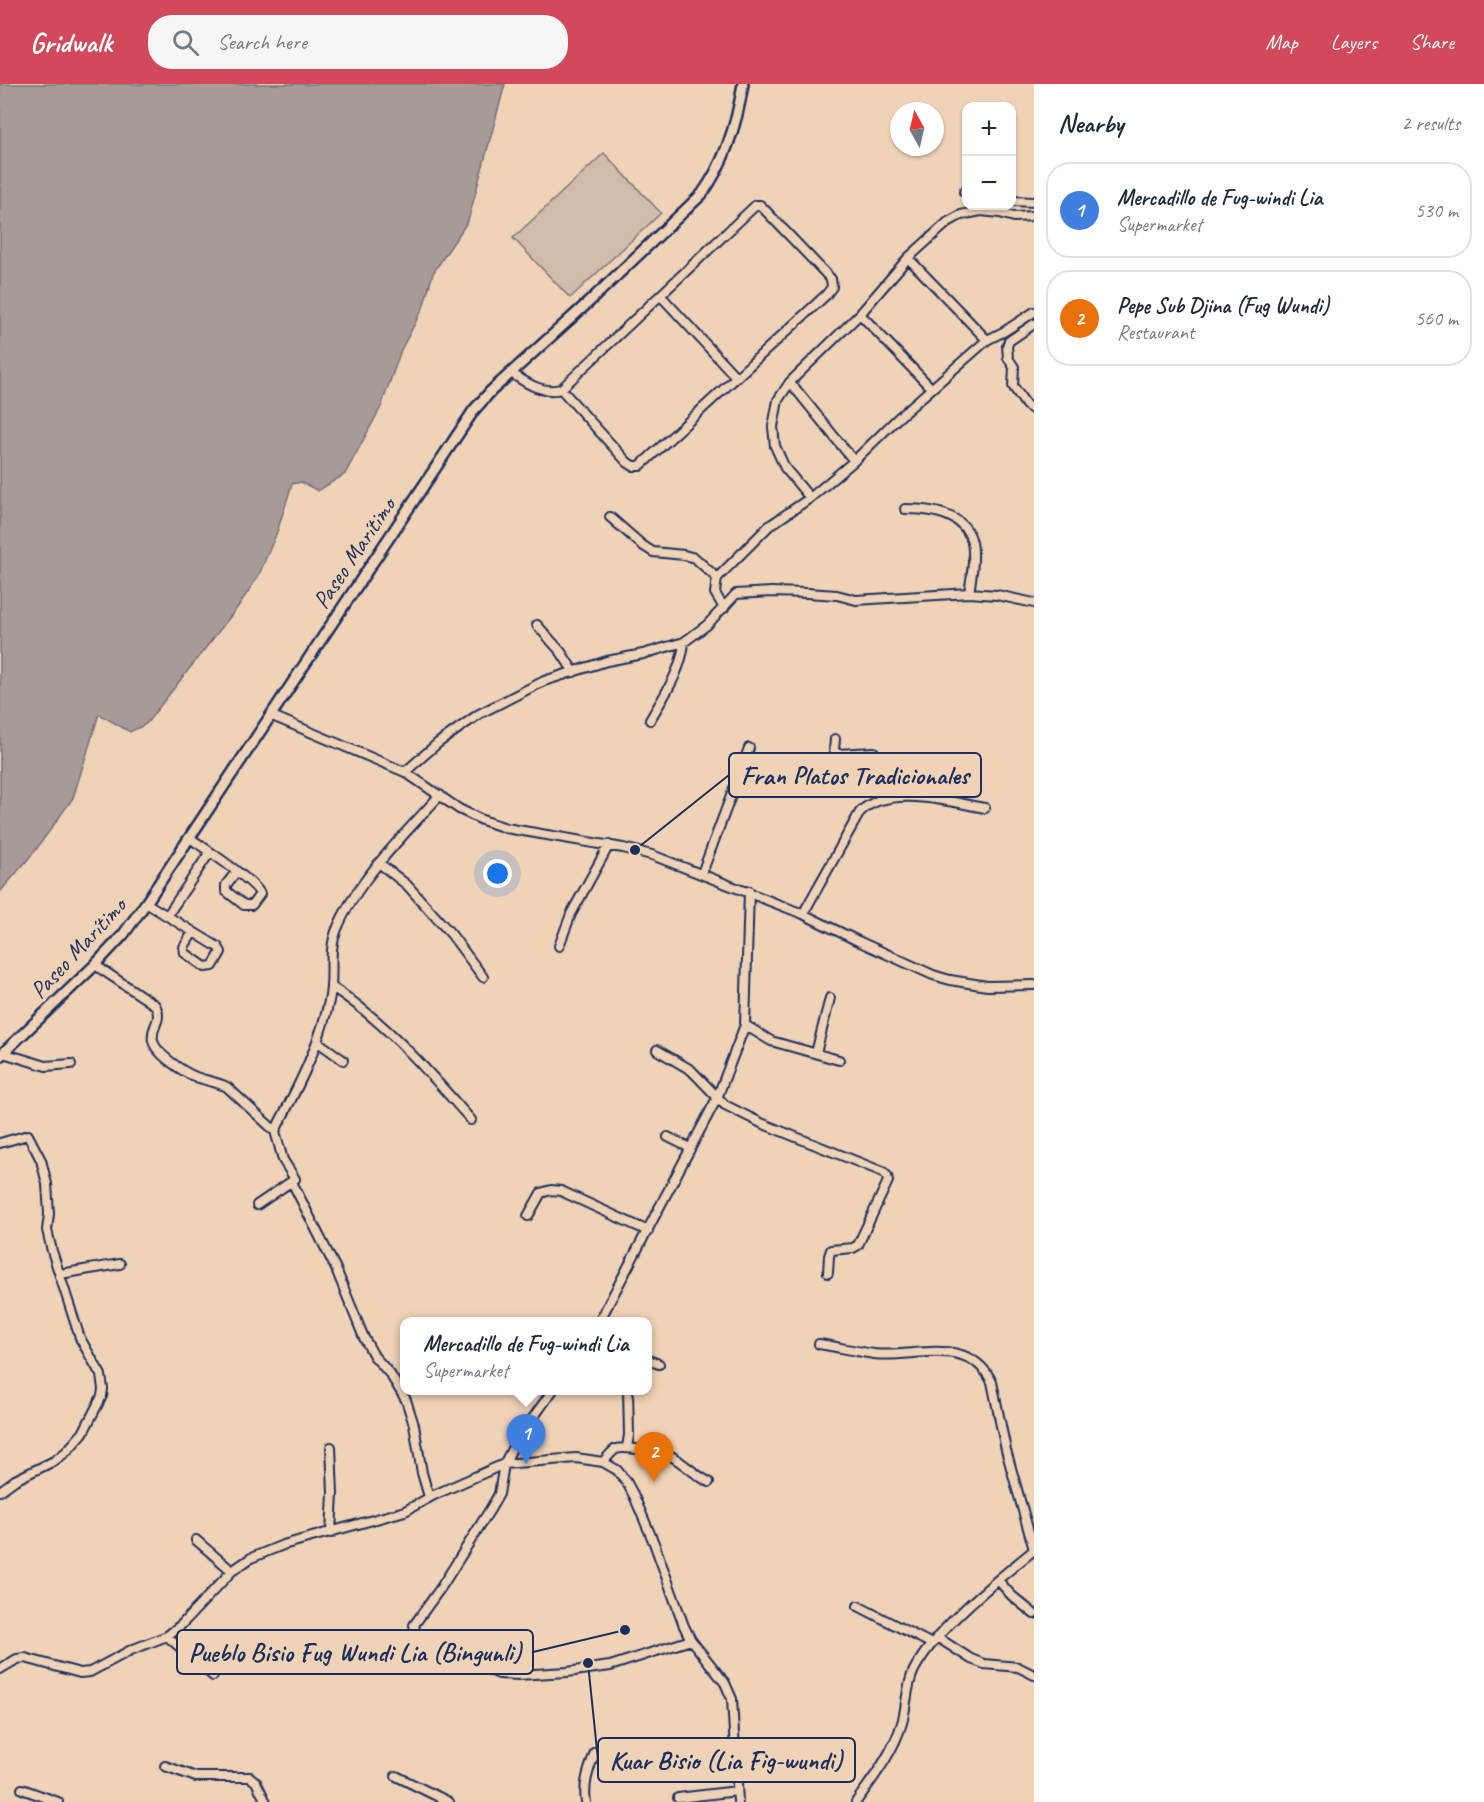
<!DOCTYPE html>
<meta charset="utf-8">
<style>
body{margin:0;font-family:Caveat,sans-serif;background:#f6f6f7;color:#1f2937}
.controls{position:absolute;right:18px;top:18px;display:grid;overflow:hidden;border-radius:12px;box-shadow:0 2px 4px #0004}
.controls button{width:54px;height:54px;display:grid;place-items:center;padding:0;border:0;border-bottom:2px solid #e0e1e3;background:#fff;color:#1f2937;font:30px sans-serif}
.compass{position:absolute;left:890px;top:18px;width:54px;height:54px;border-radius:50%;background:#fff;box-shadow:0 2px 4px #0004;rotate:352deg}
.you{position:absolute;left:498px;top:790px;width:21px;height:21px;margin:-15px;border:4px solid #fff;border-radius:50%;background:#1a73e8;box-shadow:0 0 0 9px #1a73e833}
.badge{display:grid;place-items:center;width:39px;height:39px;border-radius:50%;background:#d1495b;color:#fff;font-size:20px;font-weight:700}
.pin{position:absolute;translate:-50% -50px;filter:drop-shadow(0 2px 3px #0008)}
.pin::after{content:'';position:absolute;top:32px;width:21px;height:18px;background:inherit;clip-path:polygon(0 0,100% 0,50% 100%)}
.popup{position:absolute;left:400px;top:1233px;width:252px;height:78px;box-sizing:border-box;display:grid;place-content:center;border-radius:12px;background:#fff;filter:drop-shadow(0 2px 4px #0005);font-size:20px;white-space:nowrap;color:#747a83}
.popup b{font-size:22px;color:#1f2937}
.popup::after{content:'';position:absolute;left:50%;top:100%;margin-left:-12px;border:12px solid transparent;border-top-color:#fff}
.list{margin:0;padding:0;list-style:none}
h2{display:flex;justify-content:space-between;align-items:center;height:78px;margin:0;padding:0 24px;font-size:26px}
h2 small{font-size:20px;font-weight:400;color:#747a83}
.list li{display:grid;grid-template-columns:39px 1fr auto;gap:18px;align-items:center;box-sizing:border-box;height:96px;margin:0 12px 12px;padding:0 12px;border:2px solid #e0e1e3;border-radius:24px}
.list b{display:block;font-size:22px;white-space:nowrap}
.list p{margin:0;font-size:20px;white-space:nowrap;color:#747a83}
.list em{font-size:20px;font-style:normal;color:#747a83}
.icon{flex:none;width:33px;height:33px;fill:none;stroke:currentColor;stroke-width:2;stroke-linecap:round;stroke-linejoin:round}
.map{position:relative;flex:none;width:1034px;height:1718px;overflow:hidden}
header{display:flex;align-items:center;gap:36px;box-sizing:border-box;height:84px;padding:0 30px;background:#d1495b;color:#fff}
header strong{font-size:28px}
nav{display:flex;gap:33px;margin-inline-start:auto;font-size:21px}
.search{width:420px;height:54px;background:#f6f6f7;display:flex;align-items:center;gap:15px;box-sizing:border-box;padding:0 21px;border-radius:24px;color:#747a83;font-size:22px}
main{display:flex}
aside{flex:1;background:#fff}
.map>svg:first-child{display:block}
.green{fill:#d1bba9;stroke:#767584;stroke-width:1.5}
.water{fill:#a79b98;stroke:#6f7081;stroke-width:1.5}
.lines{fill:none;stroke-linecap:round;stroke-linejoin:round}
.minor-casing{stroke:#1b2f5e;stroke-width:12}
.major-casing{stroke:#1b2f5e;stroke-width:14}
.minor{stroke:#f0d3b6;stroke-width:8}
.major{stroke:#f0d3b6;stroke-width:9}
.labels{text-anchor:middle;stroke-width:6;stroke-linejoin:round;paint-order:stroke}
.street-label{font-size:24px;fill:#1b2f5e;stroke:#f0d3b6}
.leader{fill:none;stroke:#1b2f5e;stroke-width:2}
.callout-dot{fill:#1b2f5e;stroke:#f0d3b6;stroke-width:2}
.callout{fill:#f0d3b6;stroke:#1b2f5e;stroke-width:2}
.callout-label{font-size:26px;text-anchor:middle;font-weight:bold;fill:#1b2f5e}
</style>
<header>
<strong>Gridwalk</strong>
<div class="search"><svg class="icon" aria-label="search" viewBox="0 0 24 24"><circle cx="10" cy="10" r="6"/><path d="M15 15l6 6"/></svg>Search here</div>
<nav><a>Map</a><a>Layers</a><a>Share</a></nav>
</header>
<main>
<div class="map">
<svg width="1034" height="1718" viewBox="0 0 1034 1718">
<rect width="100%" height="100%" fill="#f0d3b6"/>
<filter id="ink" filterUnits="userSpaceOnUse"><feTurbulence type="fractalNoise" baseFrequency=".0167" numOctaves="2"/><feDisplacementMap in="SourceGraphic" scale="12" xChannelSelector="R" yChannelSelector="G"/><feConvolveMatrix kernelMatrix="1 2 1 2 8 2 1 2 1" color-interpolation-filters="sRGB"/></filter>
<g filter="url(#ink)">
<!-- green -->
<path class="green" d="M 604,69 L 661,129 L 570,214 L 513,154 Z"/>
<!-- water -->
<path class="water" d="M 0,0 L 505,0 L 468,137 L 433,189 L 423,224 L 401,266 L 381,323 L 345,390 L 318,407 L 301,398 L 292,400 L 277,448 L 258,493 L 237,524 L 146,640 L 130,648 L 99,630 L 73,714 L 35,767 L 0,808 Z"/>
<g class="lines">
<!-- minor casing -->
<g class="minor-casing">
<path id="minor" d="M 964,108 L 966,108
M 1012,117 L 1034,118
M 908,174 L 987,256
M 661,212 L 736,293
M 860,230 L 931,304
M 1034,240 L 1009,257 L 1007,262 L 1008,274 L 1014,283 L 1013,302 L 1026,321 L 1034,326
M 511,289 C 527,299 541,310 561,305 L 627,378 L 633,382 L 640,382 L 826,211 L 832,203 L 831,195 L 763,124 L 760,121 L 756,121 L 561,305
M 790,298 L 854,377
M 810,414 L 785,384 L 775,362 L 773,343 L 778,316 L 790,298 L 860,230 L 908,174 L 948,138 L 961,131 L 981,127 L 1000,129 L 1014,133 L 1034,132
M 905,425 C 934,425 972,431 973,467 C 974,481 971,496 969,509
M 610,433 L 642,461 L 653,468 L 684,471 L 695,474 L 717,494
M 724,524 L 715,509 L 717,494 L 769,442 L 810,414 L 854,377 L 898,334 L 987,256 L 1005,247 L 1034,228
M 537,541 L 561,568 L 574,588
M 270,631 L 405,688 L 459,725 L 482,736 L 506,744 L 623,764 L 652,771 L 803,830 L 858,857 L 933,891 L 950,896 L 987,902 L 1034,901
M 650,636 C 664,612 682,586 684,558
M 835,655 L 834,666 L 837,670 L 874,668 L 877,672 L 880,715
M 405,688 L 438,659 L 479,630 L 544,597 L 607,577 L 643,570 L 684,558 L 707,541 L 736,510 L 771,508 L 807,509 L 837,511 L 856,516 L 969,509 L 997,511 L 1034,519
M 190,754 C 204,764 256,798 260,810 L 252,821 L 244,821 L 226,807 L 226,801 L 236,788
M 379,779 L 407,801 L 451,850 L 483,893
M 702,789 L 749,664
M 146,819 L 218,863 L 221,868 L 213,882 L 205,883 L 185,869 L 184,863 L 193,848
M 803,830 L 860,728 C 887,700 951,718 985,724
M 167,832 L 210,768
M 559,862 L 571,830 L 609,761
M 95,881 L 155,921 C 164,938 150,941 153,957 C 156,970 183,988 196,993 C 207,997 217,998 227,1003 L 275,1047
M 332,903 C 386,938 429,988 471,1036
M 745,941 L 771,957 L 839,976
M 318,958 L 343,976
M 657,966 L 691,986 L 725,1021 L 761,1039 L 883,1088 L 887,1092 L 888,1097 L 858,1161 L 853,1164 L 831,1166 L 829,1172 L 828,1189
M 3,969 L 46,982 L 71,980
M 816,969 L 830,914
M 668,1053 L 690,1064
M 0,1059 L 28,1051 L 41,1076 L 47,1100 L 49,1130 L 47,1146 L 52,1167 L 80,1254 L 101,1291 L 103,1305 L 102,1312 L 83,1349 L 66,1368 L 54,1377 L 15,1396 L 0,1407
M 292,1098 L 336,1185 L 364,1254 L 374,1272 L 390,1290 L 406,1316 L 414,1341 L 422,1389 L 429,1413
M 257,1121 L 295,1095 L 283,1076 L 275,1047 C 297,1005 319,963 329,917 C 335,892 327,868 337,845 C 357,796 405,750 440,711
M 528,1132 L 541,1109 L 551,1106 L 561,1107 L 648,1147
M 60,1190 L 120,1180
M 599,1238 L 717,1014 L 745,941 L 749,807
M 819,1260 C 837,1263 855,1267 874,1270 C 914,1275 968,1250 992,1298 L 1006,1366 L 1034,1466
M 648,1276 L 659,1280
M 553,1306 L 515,1359 L 504,1380 L 576,1374 L 603,1378 L 617,1386 L 626,1397 L 634,1412 L 654,1459 L 684,1542 L 691,1556 L 725,1599 L 732,1615 L 738,1718
M 627,1363 L 629,1351 L 628,1306
M 603,1378 C 607,1374 611,1368 616,1365 C 623,1362 664,1368 671,1372 C 685,1380 695,1391 709,1398
M 504,1380 L 499,1410 L 491,1424 L 442,1502 L 414,1541 L 416,1549 L 475,1580 L 499,1590 L 518,1591 L 567,1588 L 610,1582 L 691,1556
M 331,1449 L 333,1409 L 331,1363
M 196,1456 L 232,1487
M 998,1496 L 1011,1511 L 1034,1530
M 858,1522 L 932,1560
M 167,1552 L 213,1592
M 937,1553 L 971,1575 L 984,1580 L 1018,1583 L 1034,1591
M 0,1585 L 17,1575 L 25,1574 L 80,1589 L 90,1588 L 131,1566 L 167,1552 L 182,1540 L 232,1487 L 251,1474 L 283,1461 L 405,1427 L 434,1411 L 504,1380
M 165,1682 L 196,1693 L 250,1693 L 256,1698 L 266,1718
M 396,1692 L 449,1718
M 22,1705 L 58,1718
M 678,1714 L 737,1707
M 586,1718 C 583,1700 589,1685 595,1668
M 856,1718 C 874,1693 893,1669 902,1639 C 907,1622 906,1602 914,1586 C 936,1544 997,1496 1034,1466"/>
</g>
<!-- major casing -->
<g class="major-casing">
<path id="major" d="M 0,972 L 95,881 L 123,851 L 146,819 L 474,326 L 491,307 L 591,216 L 702,110 C 726,77 737,39 743,0"/>
</g>
<!-- minor -->
<use href="#minor" class="minor"/>
<!-- major -->
<use href="#major" class="major"/>
</g>
</g>
<g class="labels">
<!-- street labels -->
<g class="street-label">
<text transform="translate(354 469) rotate(-56)" y="8">Paseo Marítimo</text>
<text transform="translate(78 864) rotate(-47)" y="8">Paseo Marítimo</text>
</g>
</g>
<!-- callouts -->
<path class="leader" d="M635 766L729 691M625 1546L533 1568M588 1579L598 1676"/>
<g class="callout-dot">
<circle cx="635" cy="766" r="6"/>
<circle cx="625" cy="1546" r="6"/>
<circle cx="588" cy="1579" r="6"/>
</g>
<g class="callout">
<rect x="729" y="669" width="252" height="44" rx="6"/>
<rect x="177" y="1546" width="356" height="44" rx="6"/>
<rect x="598" y="1654" width="257" height="44" rx="6"/>
</g>
<g class="callout-label">
<text x="855" y="700">Fran Platos Tradicionales</text>
<text x="355" y="1577">Pueblo Bisio Fug Wundi Lia (Bingunli)</text>
<text x="726" y="1685">Kuar Bisio (Lia Fig-wundi)</text>
</g>
</svg>
<div class="controls">
<button>+</button>
<button>−</button>
</div>
<svg class="compass" viewBox="-18 -18 36 36"><path d="M0-13l5 13h-10z" fill="#e53935"/><path d="M0 13l5-13h-10z" fill="#747a83"/></svg>
<div class="you"></div>
<div class="pin badge" style="left:526px;top:1380px;background:#3f7fe0">1</div>
<div class="popup"><b>Mercadillo de Fug-windi Lia</b>Supermarket</div>
<div class="pin badge" style="left:654px;top:1398px;background:#e8710a">2</div>
</div>
<aside>
<h2>Nearby<small>2 results</small></h2>
<ul class="list">
<li><span class="badge" style="background:#3f7fe0">1</span><div><b>Mercadillo de Fug-windi Lia</b><p>Supermarket</p></div><em>530 m</em></li>
<li><span class="badge" style="background:#e8710a">2</span><div><b>Pepe Sub Djina (Fug Wundi)</b><p>Restaurant</p></div><em>560 m</em></li>
</ul>
</aside>
</main>
